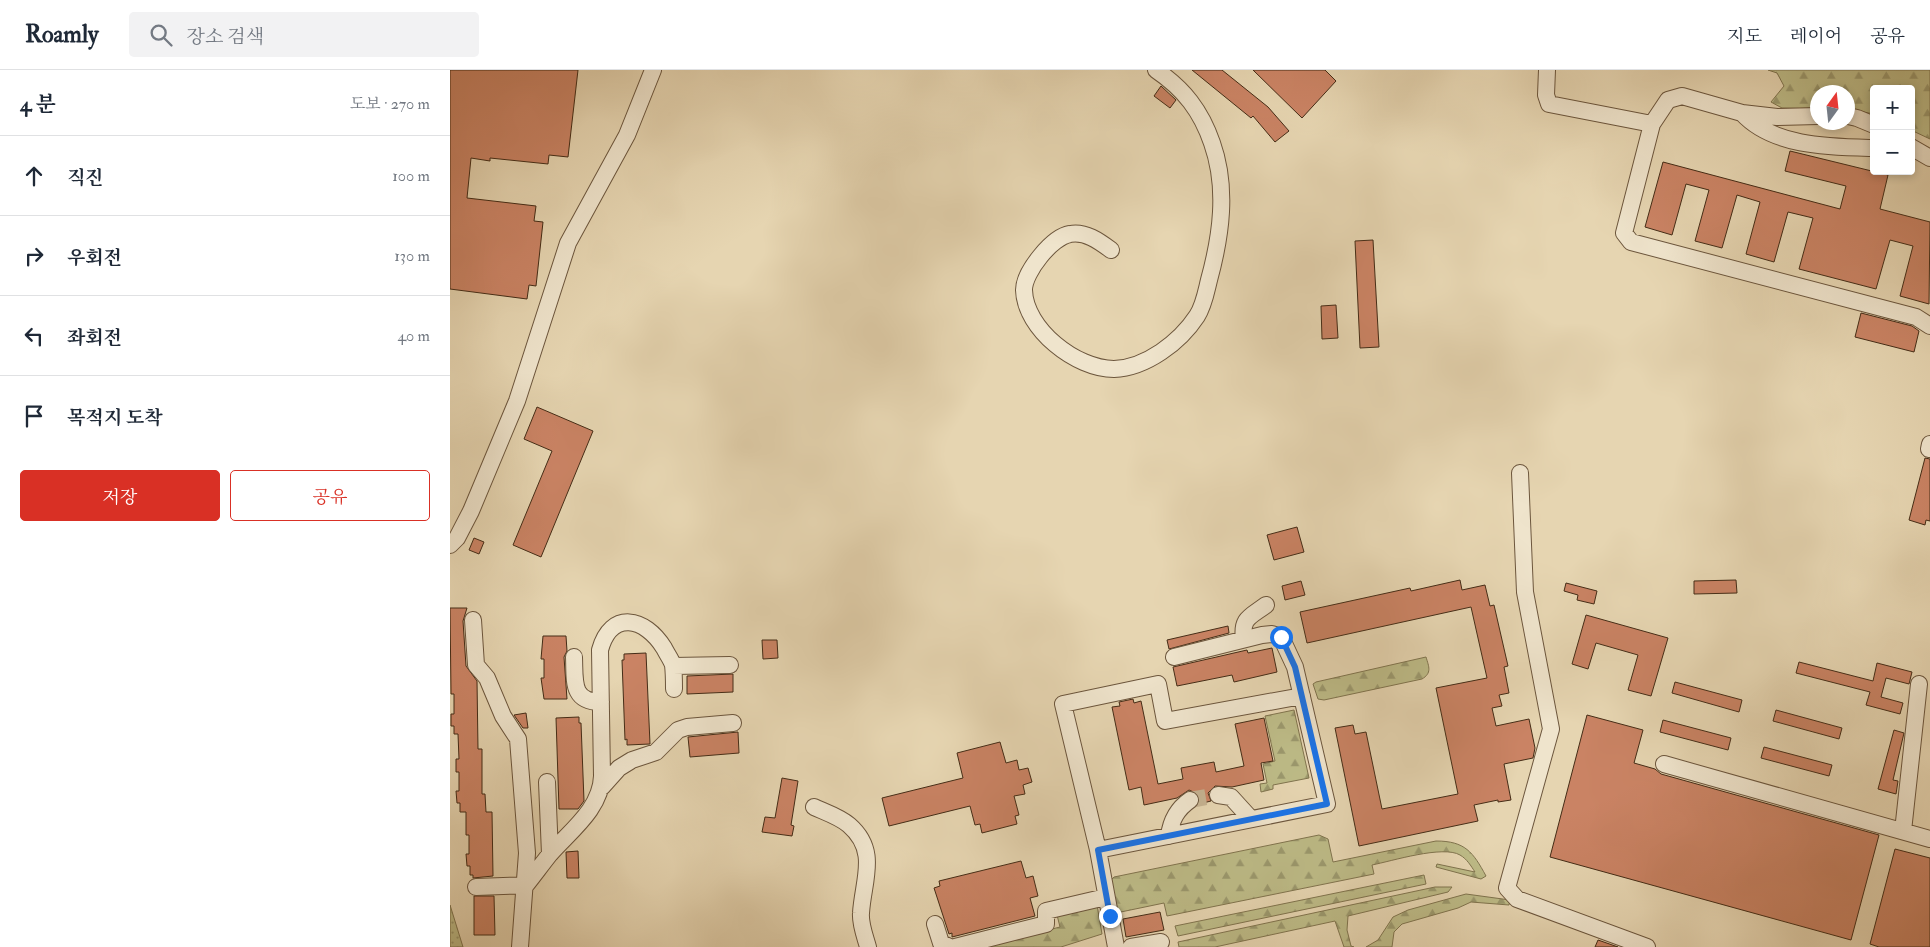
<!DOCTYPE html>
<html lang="ko">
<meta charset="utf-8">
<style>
body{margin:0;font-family:"IM FELL Double Pica","Noto Serif KR",serif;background:#f2f2f3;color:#1f2937}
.controls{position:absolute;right:15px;top:15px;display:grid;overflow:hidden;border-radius:5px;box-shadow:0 2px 8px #0003}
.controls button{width:45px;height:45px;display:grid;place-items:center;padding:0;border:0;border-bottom:1px solid #e0e1e3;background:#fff;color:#1f2937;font:25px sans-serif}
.compass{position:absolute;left:1360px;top:15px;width:45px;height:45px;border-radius:50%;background:#fff;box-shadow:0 2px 8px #0003;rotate:15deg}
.stop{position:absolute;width:15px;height:15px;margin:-11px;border:4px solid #1a73e8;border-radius:50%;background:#fff}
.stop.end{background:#1a73e8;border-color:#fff;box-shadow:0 1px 5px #0008}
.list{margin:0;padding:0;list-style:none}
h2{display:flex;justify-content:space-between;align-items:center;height:65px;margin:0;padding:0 20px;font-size:21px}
h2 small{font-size:16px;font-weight:400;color:#747a83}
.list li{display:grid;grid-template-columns:32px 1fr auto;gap:15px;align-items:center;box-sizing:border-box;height:80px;padding:0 20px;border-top:1px solid #e0e1e3}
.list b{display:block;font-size:19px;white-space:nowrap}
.list em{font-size:16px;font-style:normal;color:#747a83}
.actions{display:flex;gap:10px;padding:15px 20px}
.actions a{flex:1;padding:11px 0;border:1px solid #d93025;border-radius:5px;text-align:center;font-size:18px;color:#d93025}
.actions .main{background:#d93025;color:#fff}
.icon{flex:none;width:28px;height:28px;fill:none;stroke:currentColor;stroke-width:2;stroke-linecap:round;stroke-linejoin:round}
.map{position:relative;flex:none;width:1480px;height:877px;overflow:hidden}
header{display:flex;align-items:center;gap:30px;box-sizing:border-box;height:70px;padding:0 25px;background:#fff;border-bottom:1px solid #e0e1e3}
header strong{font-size:24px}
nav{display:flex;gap:28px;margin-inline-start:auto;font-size:18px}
.search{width:350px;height:45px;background:#f2f2f3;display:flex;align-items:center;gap:12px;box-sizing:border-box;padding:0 18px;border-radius:5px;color:#747a83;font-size:19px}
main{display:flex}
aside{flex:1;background:#fff}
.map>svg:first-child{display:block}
.grass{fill:url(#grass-dots);stroke:#80744e}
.forest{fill:url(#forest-firs);stroke:#80744e}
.building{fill:#ca8364;stroke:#442c16}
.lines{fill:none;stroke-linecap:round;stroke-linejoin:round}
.minor-tunnel{stroke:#c6b392;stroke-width:16;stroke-dasharray:16 8;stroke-linecap:butt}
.minor-casing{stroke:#6c563d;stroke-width:18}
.minor{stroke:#efe4cc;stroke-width:16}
.route{stroke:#1a73e8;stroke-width:6}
</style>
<header>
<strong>Roamly</strong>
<div class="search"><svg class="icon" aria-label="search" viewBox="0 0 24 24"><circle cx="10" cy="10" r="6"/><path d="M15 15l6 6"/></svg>장소 검색</div>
<nav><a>지도</a><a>레이어</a><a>공유</a></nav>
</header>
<main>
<aside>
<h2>4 분<small>도보 · 270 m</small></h2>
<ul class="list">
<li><svg class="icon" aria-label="ahead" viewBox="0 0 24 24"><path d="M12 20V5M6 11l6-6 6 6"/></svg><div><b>직진</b></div><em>100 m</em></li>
<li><svg class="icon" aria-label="right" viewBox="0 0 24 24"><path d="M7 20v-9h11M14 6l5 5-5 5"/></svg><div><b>우회전</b></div><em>130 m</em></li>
<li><svg class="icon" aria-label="left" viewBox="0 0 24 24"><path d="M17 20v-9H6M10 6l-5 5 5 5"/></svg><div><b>좌회전</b></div><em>40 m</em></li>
<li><svg class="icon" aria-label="arrive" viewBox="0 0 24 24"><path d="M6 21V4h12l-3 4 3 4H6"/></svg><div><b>목적지 도착</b></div></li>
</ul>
<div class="actions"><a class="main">저장</a><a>공유</a></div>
</aside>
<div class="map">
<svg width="1480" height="877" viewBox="0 0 1480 877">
<defs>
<pattern id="grass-dots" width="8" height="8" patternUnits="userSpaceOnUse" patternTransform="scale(1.25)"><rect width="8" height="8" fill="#bdbb87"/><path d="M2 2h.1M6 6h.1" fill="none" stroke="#9b986d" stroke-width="1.8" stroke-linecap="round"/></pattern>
<pattern id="forest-firs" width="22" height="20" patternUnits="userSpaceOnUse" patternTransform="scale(1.25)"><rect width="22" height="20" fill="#bdbb87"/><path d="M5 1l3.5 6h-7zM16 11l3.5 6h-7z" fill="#9b986d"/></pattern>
</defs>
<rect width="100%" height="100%" fill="#e6d5b1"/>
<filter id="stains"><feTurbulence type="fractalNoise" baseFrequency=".004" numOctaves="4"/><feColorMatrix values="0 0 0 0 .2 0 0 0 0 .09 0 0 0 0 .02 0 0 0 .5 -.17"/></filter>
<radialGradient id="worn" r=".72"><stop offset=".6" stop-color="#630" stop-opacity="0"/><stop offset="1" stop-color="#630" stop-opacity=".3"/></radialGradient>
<!-- grass -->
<path class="grass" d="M 0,835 L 13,877 L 0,877 Z"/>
<!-- forest -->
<path class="forest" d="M 1318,0 L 1480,0 L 1480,69 L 1461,60 L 1461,19 L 1424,19 L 1424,44 L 1398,39 L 1398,22 L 1368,22 L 1367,39 L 1332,38 L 1321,32 L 1334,16 L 1327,3 Z
M 976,587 C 979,597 982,603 972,609 L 874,630 L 868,629 L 863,614 L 866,612 Z
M 844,640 L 859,708 L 823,715 L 823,719 L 811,722 L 810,714 L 817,713 L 813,694 L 825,691 L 815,646 Z
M 869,765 L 878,769 L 883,792 L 986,771 C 1015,771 1023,782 1036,806 L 1031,809 L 986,797 L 987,794 L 1025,802 C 1021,796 1017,789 1010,785 C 993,775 942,791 922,795 L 924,804 L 717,846 L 714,833 L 666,843 L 661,810 L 664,807 Z
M 974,805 L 976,814 L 728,866 L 725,856 Z
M 985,817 L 1002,817 L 998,822 L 898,846 L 897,860 L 901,876 L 904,877 L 894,877 L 885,851 L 765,877 L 729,877 L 728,872 Z
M 1016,824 L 1060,830 L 1059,835 L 1021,832 L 1008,838 L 952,854 L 944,862 L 942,877 L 916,877 L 928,870 L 943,847 L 958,840 Z
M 647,835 L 652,864 L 611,877 L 531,877 L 610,857 L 607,845 Z"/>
<!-- building -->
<path class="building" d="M 0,0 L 128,0 L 118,87 L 99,85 L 98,94 L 40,88 L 40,91 L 21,88 L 17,128 L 86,136 L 84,151 L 93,152 L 86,216 L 79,215 L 77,229 L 0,219 Z
M 742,0 L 772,0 L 818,37 L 839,61 L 825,72 L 803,46 L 801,48 Z
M 803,0 L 875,0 L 886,11 L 852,48 Z
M 711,16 L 726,30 L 720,38 L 704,26 Z
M 1340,81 L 1438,105 L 1430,139 L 1480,152 L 1479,234 L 1450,226 L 1463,176 L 1440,170 L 1426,219 L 1349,199 L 1363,148 L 1338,142 L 1324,192 L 1296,184 L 1310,132 L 1287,125 L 1272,178 L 1245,171 L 1259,120 L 1236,114 L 1222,165 L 1195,157 L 1213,92 L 1390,139 L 1396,116 L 1335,101 Z
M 923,170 L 929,277 L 910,278 L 905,171 Z
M 886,235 L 888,268 L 872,269 L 871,236 Z
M 1411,243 L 1462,256 L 1469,261 L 1464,282 L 1405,267 Z
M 87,337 L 143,361 L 91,487 L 63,475 L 102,381 L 74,369 Z
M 1475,388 L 1480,389 L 1480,451 L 1476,450 L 1475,455 L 1459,450 Z
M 847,457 L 854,482 L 824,490 L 817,465 Z
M 24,468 L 34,472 L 29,484 L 19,480 Z
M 1010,510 L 1012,520 L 1035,515 L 1040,536 L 1044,535 L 1058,596 L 1054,597 L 1059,623 L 1049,625 L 1052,636 L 1042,638 L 1046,656 L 1079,649 L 1085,678 L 1083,688 L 1054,694 L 1061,730 L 1048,732 L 1048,730 L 1024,735 L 1028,751 L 909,776 L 885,658 L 903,655 L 905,664 L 916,662 L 932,739 L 1008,724 L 986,618 L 1037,608 L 1021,537 L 857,573 L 850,542 L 960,518 L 961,521 Z
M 1286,510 L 1287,523 L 1244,524 L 1244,511 Z
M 851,511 L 855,525 L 835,530 L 832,516 Z
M 1116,513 L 1147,521 L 1144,534 L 1127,530 L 1128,525 L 1114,521 Z
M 0,538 L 17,538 L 13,551 L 16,596 L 27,611 L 28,679 L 32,679 L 32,724 L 35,724 L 36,742 L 42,742 L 43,806 L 23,808 L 23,805 L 20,805 L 20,796 L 17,796 L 16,784 L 19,784 L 19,765 L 16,765 L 16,742 L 10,742 L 10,733 L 7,733 L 6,721 L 9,721 L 9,702 L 6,702 L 6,689 L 9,689 L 8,664 L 4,664 L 4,656 L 1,656 L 1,644 L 4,644 L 4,624 L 1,624 Z
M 1136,545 L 1218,568 L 1201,626 L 1178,620 L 1188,585 L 1146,573 L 1138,599 L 1122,594 Z
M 778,556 L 779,563 L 719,579 L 717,570 Z
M 93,566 L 116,566 L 117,581 L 114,587 L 117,629 L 94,629 L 91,608 L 94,608 L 94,589 L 91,589 Z
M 312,570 L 327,570 L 328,588 L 313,589 Z
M 822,578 L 827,602 L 784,612 L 782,605 L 727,616 L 723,597 L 797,580 L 798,583 Z
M 196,583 L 200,674 L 177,675 L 177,669 L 175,670 L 172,590 L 174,590 L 174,584 Z
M 1349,592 L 1423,611 L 1427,593 L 1462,602 L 1459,614 L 1436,608 L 1431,627 L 1453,633 L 1450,644 L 1416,635 L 1420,622 L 1346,603 Z
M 283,604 L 283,622 L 237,624 L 237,606 Z
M 1225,612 L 1292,630 L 1289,642 L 1222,623 Z
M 683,629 L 684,633 L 691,631 L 708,714 L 733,709 L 731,698 L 764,692 L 766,702 L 794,696 L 785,654 L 814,648 L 823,691 L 811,693 L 814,710 L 782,717 L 765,716 L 758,723 L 761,731 L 749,734 L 748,724 L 739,720 L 727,728 L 694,735 L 691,717 L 679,720 L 662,637 L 670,636 L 669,632 Z
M 1326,640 L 1392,658 L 1389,669 L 1323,651 Z
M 76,643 L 78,658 L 73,658 L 64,645 Z
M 1137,645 L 1193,660 L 1184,693 L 1205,699 L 1211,704 L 1429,765 L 1401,870 L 1100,787 Z
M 129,647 L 129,653 L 131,653 L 134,731 L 128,739 L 109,739 L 106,648 Z
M 1213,650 L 1281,668 L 1278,680 L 1210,662 Z
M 1444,660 L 1454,663 L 1443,710 L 1448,711 L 1446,724 L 1428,719 Z
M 288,662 L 289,683 L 240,687 L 238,667 Z
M 550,672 L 556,693 L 567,690 L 569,700 L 578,698 L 582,712 L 573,715 L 575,724 L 564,726 L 569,745 L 565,746 L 567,754 L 532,763 L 530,754 L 525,755 L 520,736 L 439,756 L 432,728 L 513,708 L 507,683 Z
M 1314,677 L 1382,695 L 1379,706 L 1311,688 Z
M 332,708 L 348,711 L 341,755 L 344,756 L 342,766 L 312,762 L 315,747 L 325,748 Z
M 1445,779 L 1480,788 L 1480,877 L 1429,877 L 1420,874 Z
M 128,781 L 129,808 L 117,808 L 116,782 Z
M 571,791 L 576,808 L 583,806 L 588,826 L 580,828 L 585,846 L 502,867 L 502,863 L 499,864 L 484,818 L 490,816 L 489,811 Z
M 24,826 L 44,826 L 45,865 L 24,865 Z
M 710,842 L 714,860 L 676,867 L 673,849 Z
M 1148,870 L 1168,877 L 1145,877 Z"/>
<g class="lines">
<!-- minor-tunnel -->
<path class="minor-tunnel" d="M 740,730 L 768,725"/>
<!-- minor casing -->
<g class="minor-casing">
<path id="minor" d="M 1097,0 L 1096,25 L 1099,34 L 1202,54
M 1292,43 C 1323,77 1380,77 1424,78
M 1368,46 L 1327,47 L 1292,43 L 1232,26 L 1218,30 L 1202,54 L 1174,163 L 1181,172 L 1466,247 L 1480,256
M 1398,46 L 1407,48 L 1424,55
M 1461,77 L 1480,88
M 661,180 C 649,171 635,161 620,164 C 602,167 574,202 574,220 C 575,259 626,299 664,299 C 696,298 730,272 747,246 C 754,235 756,222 759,210 C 771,166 778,118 762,73 C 751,41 734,19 706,0
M 1479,379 L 1480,374
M 1070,403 L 1075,522 L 1101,659 L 1057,818 L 1067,829 L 1197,877
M 0,475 L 7,468 L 21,441 L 67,331 L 118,173 L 177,65 L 203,0
M 23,550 L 26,595 L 37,608 L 53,646 L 68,669 L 77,783 L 70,877
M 794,569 C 791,548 800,547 816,535
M 124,587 C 125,611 121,632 151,632
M 223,596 L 280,595
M 1214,694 L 1480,769
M 97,712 L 100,784
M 152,717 L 169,698 L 182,690 L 206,682 L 228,660 L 237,657 L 283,653
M 768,725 L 781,727 L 801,749
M 364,737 C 375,742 390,747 399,755 C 429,781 413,810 411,843 C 410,854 415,866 418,877
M 1453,761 L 1469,614
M 719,766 C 721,750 727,739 740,730
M 648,780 L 877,734 L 845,597 L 831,567 L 822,564 L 812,565 L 724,587
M 26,817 L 76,815 C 84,805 92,794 100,784 C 120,761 151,739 152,706 L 150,580 C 161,540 195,547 214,578 C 217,584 221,589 223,595 C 224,603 224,611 224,619
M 485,854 L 491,873 L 500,877
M 505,877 L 596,854 L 596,841 L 656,827
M 666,877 L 648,780 L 613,634 L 708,614 L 715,651 L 852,626
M 681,877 L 711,872"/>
</g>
<!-- minor -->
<use href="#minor" class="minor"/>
</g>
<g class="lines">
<!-- route -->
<path class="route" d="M 660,846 L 648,780 L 877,734 L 845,597 L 831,567"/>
</g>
<rect width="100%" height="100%" filter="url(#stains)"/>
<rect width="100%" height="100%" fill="url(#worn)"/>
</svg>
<div class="controls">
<button>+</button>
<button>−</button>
</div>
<svg class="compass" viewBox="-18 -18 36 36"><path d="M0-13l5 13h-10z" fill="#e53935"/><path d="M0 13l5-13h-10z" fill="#747a83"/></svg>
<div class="stop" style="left:831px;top:567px"></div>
<div class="stop end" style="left:660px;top:846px"></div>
</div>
</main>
